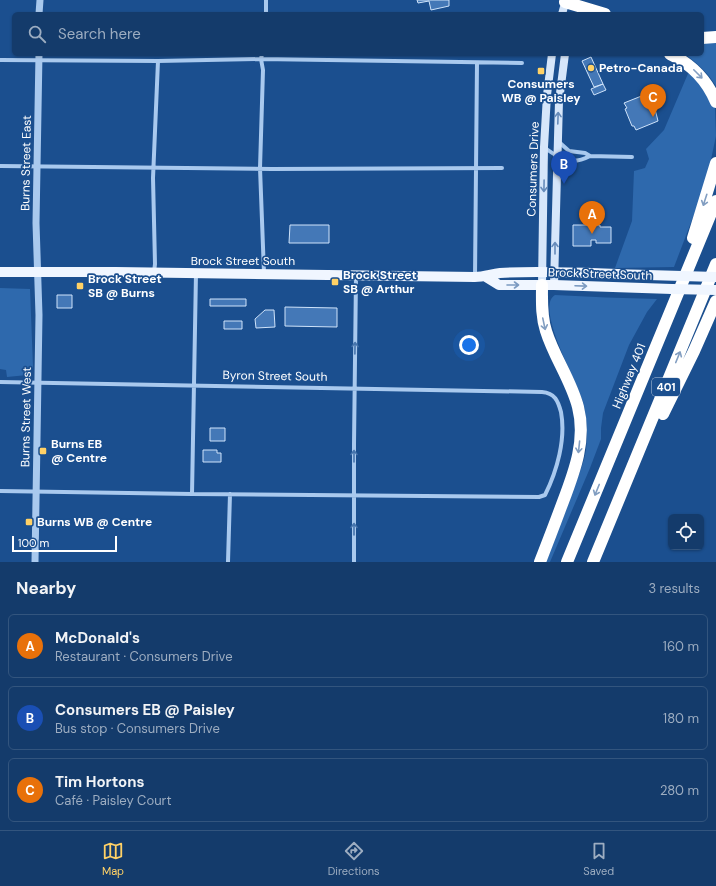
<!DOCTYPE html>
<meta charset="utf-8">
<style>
body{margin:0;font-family:"DM Sans",sans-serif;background:#1d4271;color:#f1f3f6}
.controls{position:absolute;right:12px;bottom:12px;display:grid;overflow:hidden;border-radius:6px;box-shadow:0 1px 3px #0004}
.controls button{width:36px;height:36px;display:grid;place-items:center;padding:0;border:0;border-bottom:1px solid #33557e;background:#143b6b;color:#f1f3f6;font:20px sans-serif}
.scale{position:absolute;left:12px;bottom:10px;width:105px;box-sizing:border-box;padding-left:4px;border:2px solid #fff;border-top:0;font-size:11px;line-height:14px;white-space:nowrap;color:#fff;-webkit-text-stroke:3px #1b4f8f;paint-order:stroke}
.you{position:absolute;left:469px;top:345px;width:14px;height:14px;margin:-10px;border:3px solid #fff;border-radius:50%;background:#1a73e8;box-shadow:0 0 0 6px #1a73e833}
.badge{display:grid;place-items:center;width:26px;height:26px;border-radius:50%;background:#ffd166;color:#fff;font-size:13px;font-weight:700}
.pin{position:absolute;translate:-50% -33px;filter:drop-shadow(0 1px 2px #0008)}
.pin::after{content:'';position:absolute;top:21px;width:14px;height:12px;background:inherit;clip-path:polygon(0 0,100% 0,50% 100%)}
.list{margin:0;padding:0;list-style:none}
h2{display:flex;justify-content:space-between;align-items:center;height:52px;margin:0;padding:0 16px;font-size:17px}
h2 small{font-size:13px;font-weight:400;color:#9dadc1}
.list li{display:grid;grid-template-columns:26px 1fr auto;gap:12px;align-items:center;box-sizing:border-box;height:64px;margin:0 8px 8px;padding:0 8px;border:1px solid #33557e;border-radius:6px}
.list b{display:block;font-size:15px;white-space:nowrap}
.list p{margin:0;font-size:13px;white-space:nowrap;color:#9dadc1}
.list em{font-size:13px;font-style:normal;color:#9dadc1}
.icon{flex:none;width:22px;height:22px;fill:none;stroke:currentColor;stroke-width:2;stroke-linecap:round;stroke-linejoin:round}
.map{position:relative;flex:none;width:716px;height:562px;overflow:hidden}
.search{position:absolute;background:#143b6b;box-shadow:0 1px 3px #0004;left:12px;right:12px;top:12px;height:44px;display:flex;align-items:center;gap:10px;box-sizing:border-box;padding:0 14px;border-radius:6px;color:#9dadc1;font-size:15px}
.sheet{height:268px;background:#143b6b}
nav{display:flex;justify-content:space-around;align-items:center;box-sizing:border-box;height:56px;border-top:1px solid #33557e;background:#143b6b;font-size:11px;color:#9dadc1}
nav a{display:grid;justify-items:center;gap:2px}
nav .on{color:#ffd166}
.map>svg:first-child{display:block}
.green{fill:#2e69ad}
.building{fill:#4478b7;stroke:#cfe3fa}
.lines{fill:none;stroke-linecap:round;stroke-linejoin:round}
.minor{stroke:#a9c9ee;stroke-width:4}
.tertiary{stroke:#a9c9ee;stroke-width:7}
.secondary{stroke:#d6e6fa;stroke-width:8}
.primary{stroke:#f0f6ff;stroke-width:10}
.motorway{stroke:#fff;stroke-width:12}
.primary-bridge{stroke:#f0f6ff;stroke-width:10}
.oneway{stroke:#829ec1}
.oneway2{stroke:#668bba}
.oneway3{stroke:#7b9ac1}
.oneway4{stroke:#4674ac}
.poi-dot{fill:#ffd166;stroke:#1b4f8f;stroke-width:1.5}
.labels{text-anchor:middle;stroke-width:3.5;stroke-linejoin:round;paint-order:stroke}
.shield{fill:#1b4f8f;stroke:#bbcadd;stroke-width:1}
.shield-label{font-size:11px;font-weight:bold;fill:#fff}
.poi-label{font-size:12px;font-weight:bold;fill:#fff;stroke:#1b4f8f;text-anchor:start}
.street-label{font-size:12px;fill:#fff;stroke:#1b4f8f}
</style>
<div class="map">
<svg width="716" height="562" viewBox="0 0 716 562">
<rect width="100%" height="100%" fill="#1b4f8f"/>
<!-- green -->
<path class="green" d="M 716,42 L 716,86 C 708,73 697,63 685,54 L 702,54 L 702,43 Z
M 690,69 L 715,108 L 716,136 L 706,183 L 674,267 L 615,268 L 632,221 L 634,171 L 645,168 L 649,159 L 646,149 L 664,130 Z
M 0,288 L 30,289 L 33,367 L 27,375 L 7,377 L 6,370 L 0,369 Z
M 555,295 C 589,297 623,298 657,299 L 647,312 L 629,345 L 603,413 L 601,428 L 601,439 L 590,468 L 550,562 L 546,562 C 556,537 565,513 574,488 C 578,476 584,463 586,450 C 588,434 587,418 583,402 C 578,384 534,307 555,295 Z"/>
<!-- building -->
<path class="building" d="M 417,0 L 449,0 L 449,6 L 431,10 L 429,1 L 418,3 Z
M 591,57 L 603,84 L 594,87 L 582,61 Z
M 603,84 L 606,90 L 594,95 L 591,89 Z
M 644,95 L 647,95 L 649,99 L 651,98 L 655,109 L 658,121 L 636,130 L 634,126 L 632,126 L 625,109 L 627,108 L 624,103 Z
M 290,225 L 329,225 L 329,243 L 289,243 Z
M 573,225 L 600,225 L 600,227 L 611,227 L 611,243 L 596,243 L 596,240 L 591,240 L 591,246 L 573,246 Z
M 57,295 L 72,295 L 72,308 L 57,308 Z
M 210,299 L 246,299 L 246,306 L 210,306 Z
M 285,307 L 337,308 L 337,327 L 285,326 Z
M 265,310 L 274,310 L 275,327 L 256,328 L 255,319 Z
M 224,321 L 242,321 L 242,329 L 224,329 Z
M 210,428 L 225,428 L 225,441 L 210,441 Z
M 203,450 L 217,450 L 217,453 L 221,453 L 221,462 L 203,462 Z"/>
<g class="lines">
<!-- minor -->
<path class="minor" d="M 266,14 L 266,0
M 262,54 L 261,59 L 263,70 L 260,168 L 264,273
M 0,60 L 158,61 L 261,59 L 522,63
M 559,142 L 569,151 L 585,153 L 590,156 L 632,157
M 545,148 C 560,159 571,166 590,156
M 0,166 L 272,169 L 502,168
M 154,272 L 155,264 L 153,178 L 158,61
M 475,277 L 477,63
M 0,382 L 542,392 C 555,393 558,401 561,412 C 566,439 557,471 545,495 L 539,497 L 192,494 L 0,491
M 192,494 L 196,273
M 228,562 L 230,494
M 354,562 L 354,444 L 356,276"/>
<!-- tertiary -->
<path class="tertiary" d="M 39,14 L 40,0
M 35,562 L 39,315 L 36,223 L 39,54"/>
<!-- secondary -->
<path class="secondary" d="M 562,14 L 566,0
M 542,285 L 544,147 L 547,95 L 552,54
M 554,285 L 559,101 L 565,54"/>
<!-- primary -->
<path class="primary" d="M 0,272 L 116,272 L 475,277 C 484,277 491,274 500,273 C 549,270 599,274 648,275
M 486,277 L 499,285 L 554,285 L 672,289"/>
<!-- motorway -->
<path class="motorway" d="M 565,2 L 605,14
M 702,38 L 716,37
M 670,54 C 691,64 707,80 716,102
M 693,238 L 716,163
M 663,414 L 694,351 L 716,301
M 540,562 C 547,544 554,526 561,507 C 573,475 587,442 578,407 C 571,380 554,357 546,331 C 541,316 542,300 542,285
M 567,562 L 716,201
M 593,562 L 716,264"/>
<!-- primary-bridge -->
<path class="primary-bridge" d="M 648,275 L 716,277
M 672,289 L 716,290"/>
</g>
<!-- one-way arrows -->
<defs><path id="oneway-shaft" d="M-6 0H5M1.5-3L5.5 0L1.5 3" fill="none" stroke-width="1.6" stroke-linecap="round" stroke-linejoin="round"/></defs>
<g class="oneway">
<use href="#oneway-shaft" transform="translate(698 74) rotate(45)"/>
<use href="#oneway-shaft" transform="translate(705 200) rotate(108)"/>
<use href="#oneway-shaft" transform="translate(544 324) rotate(78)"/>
<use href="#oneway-shaft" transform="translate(678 357) rotate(-68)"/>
<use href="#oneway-shaft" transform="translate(579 447) rotate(96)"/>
<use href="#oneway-shaft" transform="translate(597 490) rotate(112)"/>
</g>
<g class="oneway2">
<use href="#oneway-shaft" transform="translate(558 118) rotate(-88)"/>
<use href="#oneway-shaft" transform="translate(544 186) rotate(91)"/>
<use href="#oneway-shaft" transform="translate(555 248) rotate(-90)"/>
</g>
<g class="oneway3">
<use href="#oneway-shaft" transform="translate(513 285)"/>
<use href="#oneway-shaft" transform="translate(581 286) rotate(2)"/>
</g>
<g class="oneway4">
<use href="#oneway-shaft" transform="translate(355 348) rotate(-89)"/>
<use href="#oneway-shaft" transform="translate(354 456) rotate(-90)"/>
<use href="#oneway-shaft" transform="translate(354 529) rotate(-90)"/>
</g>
<!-- markers -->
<g class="poi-dot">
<circle cx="591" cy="68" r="4"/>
<rect x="537" y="67" width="8" height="8" rx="2"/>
<rect x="331" y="278" width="8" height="8" rx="2"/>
<rect x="76" y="282" width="8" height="8" rx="2"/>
<rect x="39" y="447" width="8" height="8" rx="2"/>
<rect x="25" y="518" width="8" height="8" rx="2"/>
</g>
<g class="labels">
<!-- shield labels -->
<rect class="shield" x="652" y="378" width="28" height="18" rx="3"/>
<g class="shield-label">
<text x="666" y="391">401</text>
</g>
<!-- poi labels -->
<g class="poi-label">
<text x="599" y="72">Petro-Canada</text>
<text x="541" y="88" text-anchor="middle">Consumers<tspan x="541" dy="14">WB @ Paisley</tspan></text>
<text x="343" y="279">Brock Street<tspan x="343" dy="14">SB @ Arthur</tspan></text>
<text x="88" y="283">Brock Street<tspan x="88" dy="14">SB @ Burns</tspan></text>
<text x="51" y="448">Burns EB<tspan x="51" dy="14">@ Centre</tspan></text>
<text x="37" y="526">Burns WB @ Centre</text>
</g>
<!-- street labels -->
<g class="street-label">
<text transform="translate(26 163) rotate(-89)" y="4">Burns Street East</text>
<text transform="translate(533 169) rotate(-88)" y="4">Consumers Drive</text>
<text x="243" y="265">Brock Street South</text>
<text transform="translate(600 274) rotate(2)" y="4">Brock Street South</text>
<text transform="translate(275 376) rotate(1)" y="4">Byron Street South</text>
<text transform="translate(629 376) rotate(-68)" y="4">Highway 401</text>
<text transform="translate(26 417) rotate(-89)" y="4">Burns Street West</text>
</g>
</g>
</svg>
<div class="controls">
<button><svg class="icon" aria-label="locate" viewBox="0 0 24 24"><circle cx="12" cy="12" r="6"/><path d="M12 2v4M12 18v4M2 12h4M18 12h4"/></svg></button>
</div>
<div class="scale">100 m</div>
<div class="you"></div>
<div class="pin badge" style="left:592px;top:234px;background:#e8710a">A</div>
<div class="pin badge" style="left:564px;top:184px;background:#1a4fb4">B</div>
<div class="pin badge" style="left:653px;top:117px;background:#e8710a">C</div>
<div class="search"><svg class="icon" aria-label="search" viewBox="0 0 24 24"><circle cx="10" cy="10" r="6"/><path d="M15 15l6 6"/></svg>Search here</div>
</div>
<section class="sheet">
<h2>Nearby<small>3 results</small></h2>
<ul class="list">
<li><span class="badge" style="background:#e8710a">A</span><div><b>McDonald's</b><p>Restaurant · Consumers Drive</p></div><em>160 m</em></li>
<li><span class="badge" style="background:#1a4fb4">B</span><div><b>Consumers EB @ Paisley</b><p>Bus stop · Consumers Drive</p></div><em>180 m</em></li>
<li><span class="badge" style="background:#e8710a">C</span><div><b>Tim Hortons</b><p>Café · Paisley Court</p></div><em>280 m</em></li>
</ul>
</section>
<nav>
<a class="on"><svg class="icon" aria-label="map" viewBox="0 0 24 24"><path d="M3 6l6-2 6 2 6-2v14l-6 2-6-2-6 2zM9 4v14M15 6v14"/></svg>Map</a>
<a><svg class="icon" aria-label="directions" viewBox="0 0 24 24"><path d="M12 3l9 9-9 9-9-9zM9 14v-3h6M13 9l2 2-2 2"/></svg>Directions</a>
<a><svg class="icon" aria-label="saved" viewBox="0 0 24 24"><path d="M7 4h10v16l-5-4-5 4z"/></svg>Saved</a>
</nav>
